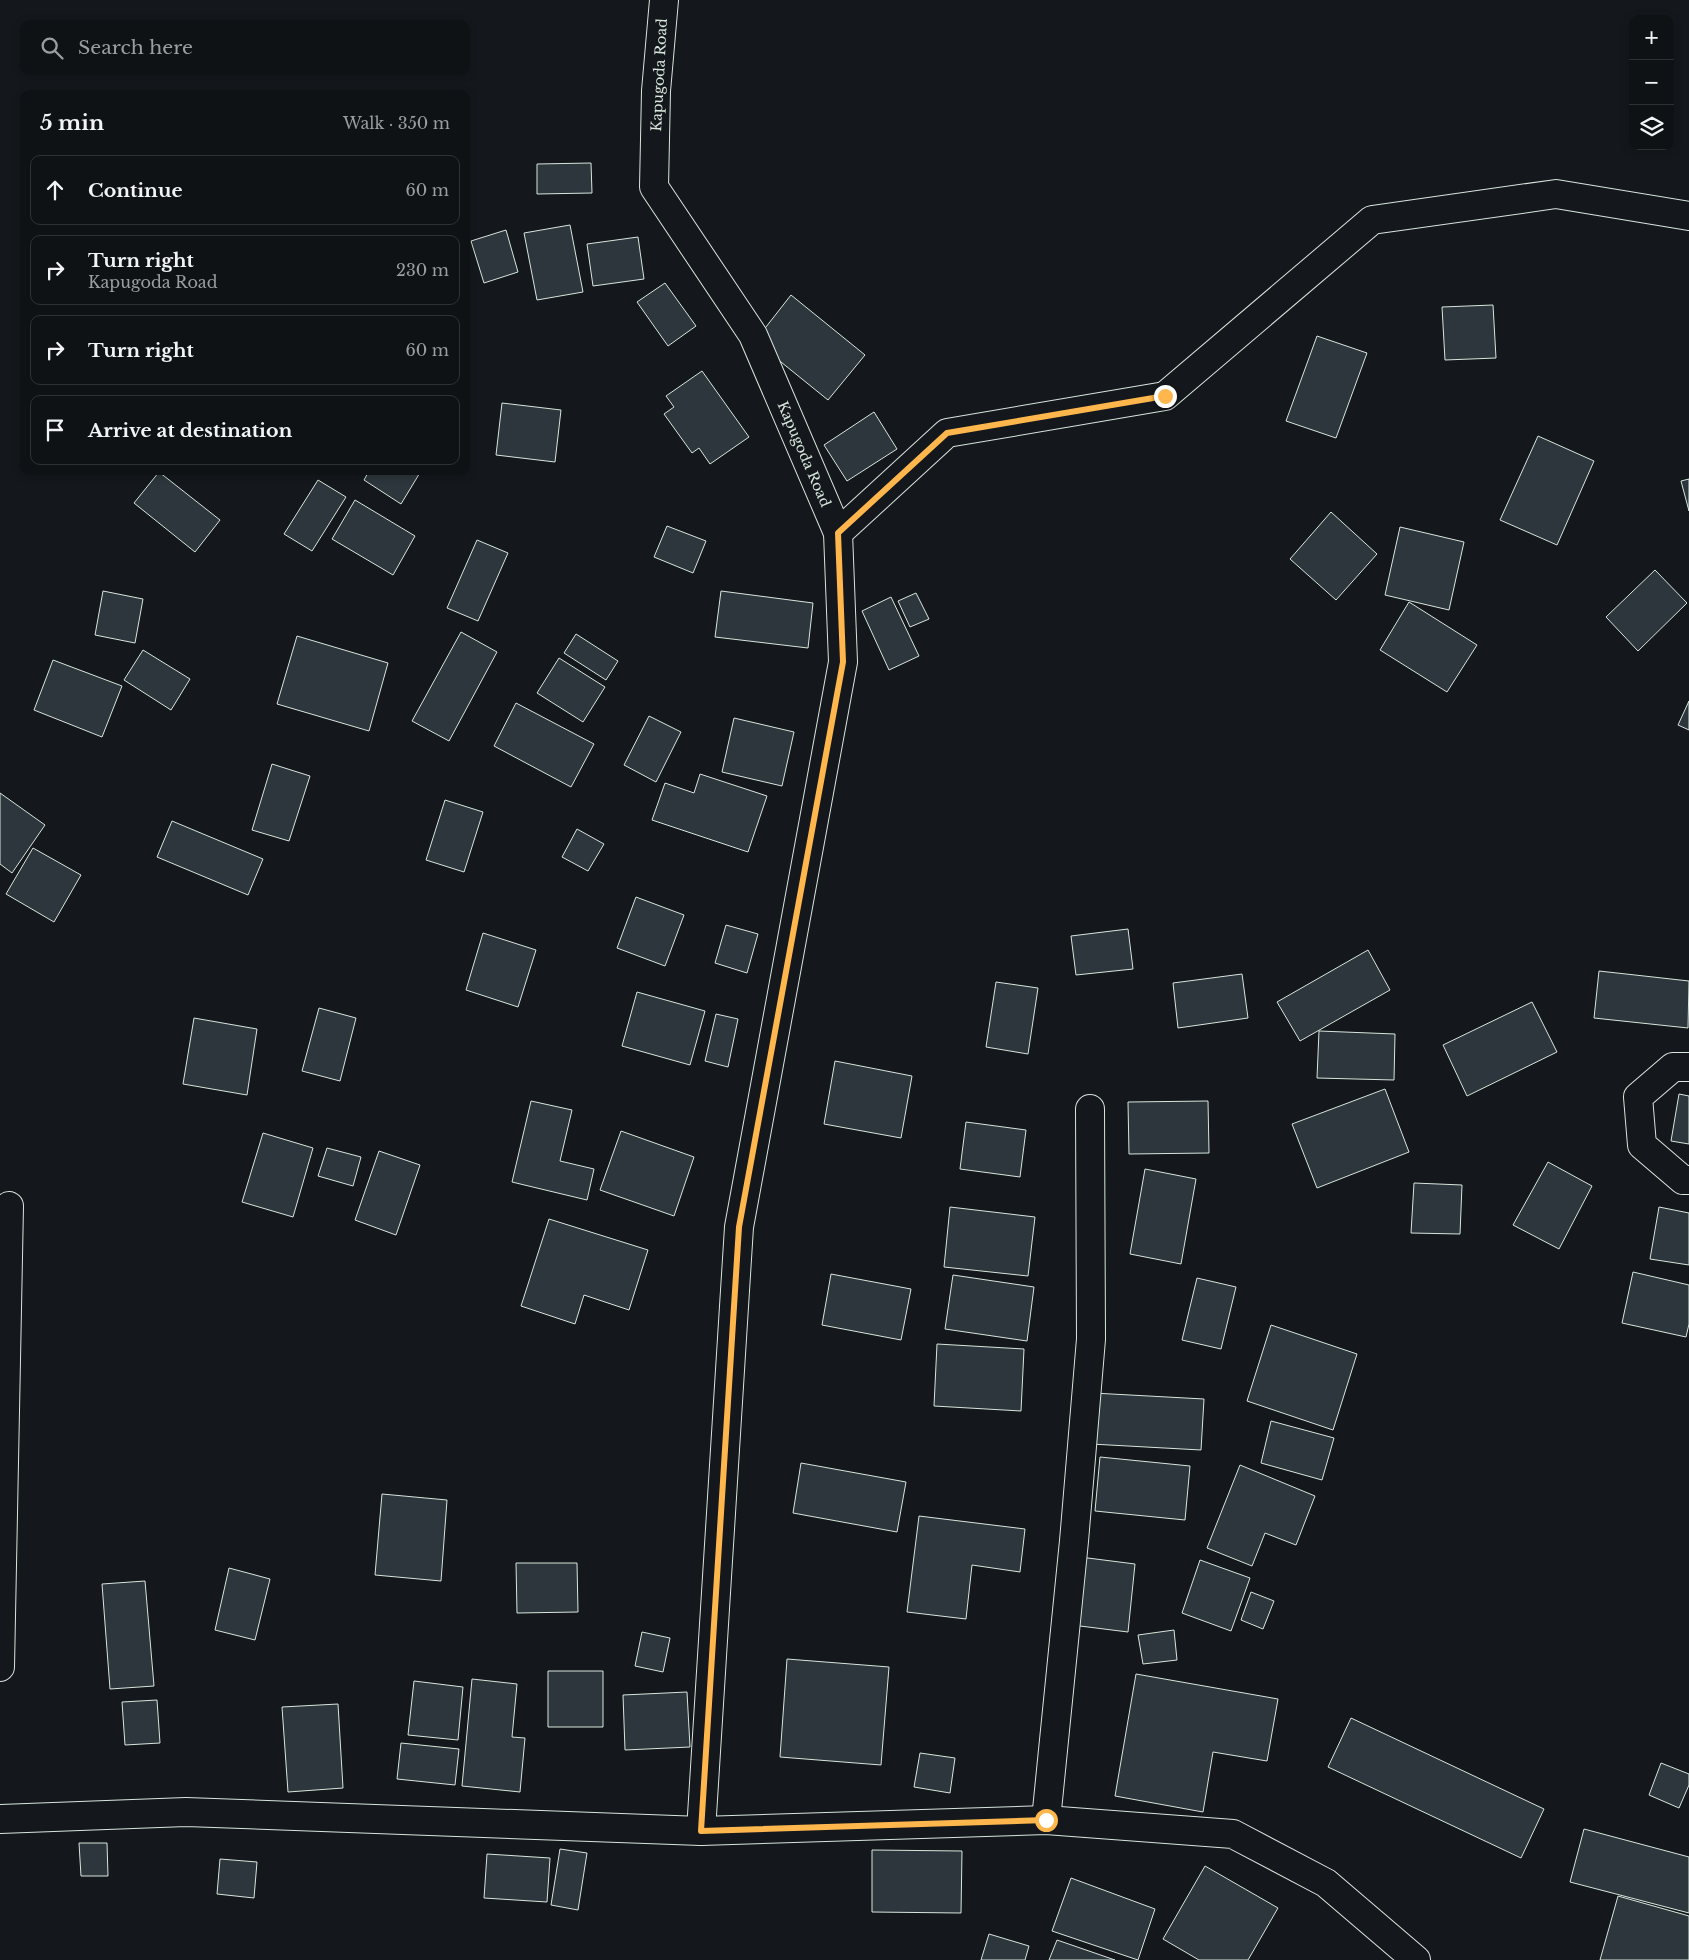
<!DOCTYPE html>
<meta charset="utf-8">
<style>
body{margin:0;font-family:"Libre Baskerville",serif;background:#1d2022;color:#f1f3f6}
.controls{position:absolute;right:15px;top:15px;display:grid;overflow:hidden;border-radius:10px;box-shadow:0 2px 8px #0003}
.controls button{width:45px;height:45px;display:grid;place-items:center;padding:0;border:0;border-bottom:1px solid #2f3234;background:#0f1215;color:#f1f3f6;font:25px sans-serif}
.stop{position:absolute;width:15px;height:15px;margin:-11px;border:4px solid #ffb74d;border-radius:50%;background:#fff}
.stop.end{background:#ffb74d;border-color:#fff;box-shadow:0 1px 5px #0008}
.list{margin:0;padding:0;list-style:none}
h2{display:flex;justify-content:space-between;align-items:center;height:65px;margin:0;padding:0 20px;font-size:21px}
h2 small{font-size:16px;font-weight:400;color:#9b9ea0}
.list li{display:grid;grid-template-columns:32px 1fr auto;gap:15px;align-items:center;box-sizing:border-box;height:70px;margin:0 10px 10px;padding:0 10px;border:1px solid #2f3234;border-radius:10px}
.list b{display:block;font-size:19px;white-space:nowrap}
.list p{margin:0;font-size:16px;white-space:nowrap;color:#9b9ea0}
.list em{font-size:16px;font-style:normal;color:#9b9ea0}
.icon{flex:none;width:28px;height:28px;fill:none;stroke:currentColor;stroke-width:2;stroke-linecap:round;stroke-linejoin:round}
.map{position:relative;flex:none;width:1689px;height:1960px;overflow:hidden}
.search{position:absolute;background:#0f1215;box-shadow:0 2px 8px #0003;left:20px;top:20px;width:450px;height:55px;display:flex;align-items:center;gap:12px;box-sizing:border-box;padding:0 18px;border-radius:10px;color:#9b9ea0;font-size:19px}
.panel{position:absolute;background:#0f1215;box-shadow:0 2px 8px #0003;left:20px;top:90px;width:450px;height:385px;border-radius:10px}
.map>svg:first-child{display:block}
.building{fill:#2c363c;stroke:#d8e6dc}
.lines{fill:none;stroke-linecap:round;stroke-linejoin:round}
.street-casing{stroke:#d8e6dc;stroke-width:30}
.street{stroke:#14181c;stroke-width:28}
.route{stroke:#ffb74d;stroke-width:6}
.labels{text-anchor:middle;stroke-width:4;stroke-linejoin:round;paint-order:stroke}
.street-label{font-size:14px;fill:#d8e6dc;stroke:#14181c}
</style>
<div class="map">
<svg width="1689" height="1960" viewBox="0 0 1689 1960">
<rect width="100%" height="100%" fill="#14181c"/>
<!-- building -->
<path class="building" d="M 591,163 L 592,193 L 537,194 L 537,164 Z
M 570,225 L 583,292 L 537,300 L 524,233 Z
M 506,230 L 518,272 L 484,283 L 471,241 Z
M 638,237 L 644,279 L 593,286 L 587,244 Z
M 665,283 L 696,326 L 668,346 L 637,302 Z
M 791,295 L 865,355 L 828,400 L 755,341 Z
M 1493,305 L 1496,358 L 1445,360 L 1442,307 Z
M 1317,336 L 1367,353 L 1336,438 L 1286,421 Z
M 702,371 L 749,437 L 710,464 L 699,448 L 692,453 L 664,414 L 674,407 L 666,396 Z
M 502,403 L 561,410 L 555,462 L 496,455 Z
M 874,412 L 897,449 L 847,481 L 824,445 Z
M 1538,436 L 1594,461 L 1557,545 L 1500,520 Z
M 369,471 L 421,471 L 401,504 L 364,480 Z
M 159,472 L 220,520 L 195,552 L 134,503 Z
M 1689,479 L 1689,511 L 1681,481 Z
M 318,480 L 346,497 L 312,551 L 284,534 Z
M 355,500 L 415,536 L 393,575 L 332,539 Z
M 1331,512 L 1377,554 L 1336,600 L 1290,559 Z
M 667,526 L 706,541 L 693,573 L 654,557 Z
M 1400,527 L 1464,542 L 1449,610 L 1385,595 Z
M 477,540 L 508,553 L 478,621 L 447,608 Z
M 1655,570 L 1687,603 L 1638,651 L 1606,617 Z
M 103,591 L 143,599 L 135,643 L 95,635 Z
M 721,591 L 813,603 L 808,648 L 715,637 Z
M 916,593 L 929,619 L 910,627 L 898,601 Z
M 891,597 L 919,656 L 889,670 L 862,611 Z
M 1409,602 L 1477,645 L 1447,692 L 1380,650 Z
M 461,632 L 497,652 L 449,741 L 412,721 Z
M 576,634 L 618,661 L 606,680 L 564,653 Z
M 297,636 L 388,663 L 369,731 L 277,704 Z
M 143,650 L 190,679 L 171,710 L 124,680 Z
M 559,658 L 605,687 L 583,722 L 537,693 Z
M 53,660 L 122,686 L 102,737 L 34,710 Z
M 1689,701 L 1689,730 L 1678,725 Z
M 516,703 L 594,744 L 571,787 L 494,746 Z
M 649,716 L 681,732 L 656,782 L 624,765 Z
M 734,718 L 794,732 L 782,786 L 722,772 Z
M 272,764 L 310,776 L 289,841 L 252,830 Z
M 700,774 L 767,796 L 748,852 L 652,820 L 665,783 L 694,793 Z
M 0,793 L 45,825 L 12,873 L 0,864 Z
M 445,800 L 483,812 L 464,872 L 426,860 Z
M 172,821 L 263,859 L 248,895 L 157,857 Z
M 577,829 L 604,844 L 588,871 L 562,857 Z
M 33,848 L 81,875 L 54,922 L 6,894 Z
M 636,897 L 684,915 L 665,966 L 617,948 Z
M 726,925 L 758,934 L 747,973 L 715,963 Z
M 1128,929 L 1133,969 L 1076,975 L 1071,936 Z
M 483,933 L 536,950 L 518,1007 L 466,990 Z
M 1368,950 L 1390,990 L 1300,1041 L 1277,1002 Z
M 1599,971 L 1689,981 L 1688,1028 L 1594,1018 Z
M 1242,974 L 1248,1018 L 1178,1028 L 1173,983 Z
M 996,982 L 1038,988 L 1028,1054 L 986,1047 Z
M 637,992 L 705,1011 L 690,1065 L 622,1046 Z
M 1532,1002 L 1557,1052 L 1467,1096 L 1443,1045 Z
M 319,1008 L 356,1018 L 340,1081 L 302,1071 Z
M 716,1014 L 738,1019 L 728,1067 L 705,1061 Z
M 194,1018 L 257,1029 L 247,1095 L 183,1084 Z
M 1319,1031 L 1395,1034 L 1394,1080 L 1317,1078 Z
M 835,1061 L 912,1076 L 901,1138 L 824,1124 Z
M 1385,1089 L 1409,1152 L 1317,1188 L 1292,1124 Z
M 1679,1094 L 1689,1096 L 1689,1144 L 1671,1141 Z
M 531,1101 L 572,1110 L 560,1161 L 594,1169 L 587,1200 L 512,1182 Z
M 1208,1101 L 1209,1153 L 1129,1154 L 1128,1102 Z
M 966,1122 L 1026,1130 L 1020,1177 L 960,1169 Z
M 621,1131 L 694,1157 L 674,1216 L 600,1190 Z
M 263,1133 L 313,1148 L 293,1217 L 242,1202 Z
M 327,1148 L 361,1157 L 353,1186 L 318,1176 Z
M 379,1151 L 420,1165 L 396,1235 L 355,1220 Z
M 1548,1162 L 1592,1186 L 1559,1249 L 1513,1225 Z
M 1145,1169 L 1196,1179 L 1181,1264 L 1130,1254 Z
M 1414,1183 L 1462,1185 L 1460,1234 L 1411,1233 Z
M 950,1207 L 1035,1217 L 1028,1276 L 944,1267 Z
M 1659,1207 L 1689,1213 L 1689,1265 L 1650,1259 Z
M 549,1219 L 648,1250 L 629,1310 L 584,1295 L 575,1324 L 521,1306 Z
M 1633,1272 L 1689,1285 L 1689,1324 L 1686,1337 L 1622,1323 Z
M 831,1274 L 911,1289 L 901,1340 L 822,1325 Z
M 953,1275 L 1034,1287 L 1027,1341 L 945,1329 Z
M 1197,1278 L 1236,1287 L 1221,1349 L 1182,1340 Z
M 1271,1325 L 1357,1354 L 1333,1430 L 1247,1401 Z
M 937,1344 L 1024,1349 L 1021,1411 L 934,1406 Z
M 1093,1393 L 1204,1399 L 1201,1450 L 1091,1444 Z
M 1271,1421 L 1334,1438 L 1322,1480 L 1261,1463 Z
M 1100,1457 L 1190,1466 L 1185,1520 L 1095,1511 Z
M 801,1463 L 906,1482 L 897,1532 L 793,1513 Z
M 1240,1465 L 1315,1496 L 1296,1545 L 1265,1533 L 1252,1566 L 1207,1548 Z
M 382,1494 L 447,1500 L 441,1581 L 375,1575 Z
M 919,1516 L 1025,1529 L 1020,1572 L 972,1565 L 966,1619 L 907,1612 Z
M 1080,1557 L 1135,1564 L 1128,1632 L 1072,1625 Z
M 1200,1560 L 1250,1578 L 1231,1631 L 1182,1613 Z
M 516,1563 L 577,1563 L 578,1612 L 517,1613 Z
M 229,1568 L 270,1579 L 255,1640 L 215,1630 Z
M 145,1581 L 154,1686 L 110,1689 L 102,1584 Z
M 1251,1592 L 1274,1601 L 1263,1629 L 1241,1620 Z
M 1174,1630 L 1177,1660 L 1143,1664 L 1138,1635 Z
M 642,1632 L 670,1638 L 663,1672 L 635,1666 Z
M 787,1659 L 889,1667 L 881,1765 L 780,1757 Z
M 548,1671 L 603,1671 L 603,1727 L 548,1727 Z
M 1136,1674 L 1278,1699 L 1267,1761 L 1213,1752 L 1203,1812 L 1115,1796 Z
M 472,1679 L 517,1684 L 512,1737 L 525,1738 L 520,1792 L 462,1786 Z
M 414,1681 L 463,1687 L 458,1740 L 408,1735 Z
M 687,1692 L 690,1747 L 625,1750 L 623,1695 Z
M 157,1700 L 160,1743 L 125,1745 L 122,1702 Z
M 338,1704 L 343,1788 L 288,1792 L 282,1707 Z
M 1351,1718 L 1544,1809 L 1521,1858 L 1328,1767 Z
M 401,1743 L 459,1749 L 455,1785 L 397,1779 Z
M 920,1753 L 955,1758 L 950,1793 L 914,1787 Z
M 1661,1763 L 1689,1774 L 1689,1785 L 1679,1808 L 1649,1795 Z
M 1584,1829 L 1689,1857 L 1689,1913 L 1570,1882 Z
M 79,1843 L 107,1843 L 108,1876 L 81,1876 Z
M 560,1849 L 587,1853 L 578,1910 L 551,1905 Z
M 872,1850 L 962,1851 L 961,1913 L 872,1912 Z
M 487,1854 L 550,1858 L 547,1902 L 484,1898 Z
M 220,1859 L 257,1862 L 254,1898 L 217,1894 Z
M 1205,1866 L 1278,1908 L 1248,1960 L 1199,1960 L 1163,1939 Z
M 1071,1878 L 1155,1909 L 1138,1960 L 1052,1931 Z
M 1618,1896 L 1689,1916 L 1689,1960 L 1600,1960 Z
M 989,1934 L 1029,1946 L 1025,1960 L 981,1960 Z
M 1057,1940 L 1115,1960 L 1049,1960 Z"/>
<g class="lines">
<!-- street casing -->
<g class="street-casing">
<g id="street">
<path id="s1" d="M 664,0 L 656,91 L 654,187 L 753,335 L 838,533 L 843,662 L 739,1227 L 701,1831"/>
<path d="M 838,533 L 947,433 L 1165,396 L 1372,220 L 1556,194 L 1689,216"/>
<path d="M 1689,1067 L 1673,1067 L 1638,1097 L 1642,1145 L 1683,1180 L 1689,1180"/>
<path d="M 0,1667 L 9,1206"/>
<path d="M 0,1819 L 186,1812 L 701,1831 L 1046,1820 L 1233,1834 L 1326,1883 L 1416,1960"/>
<path d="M 1046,1820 L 1074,1541 L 1091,1339 L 1090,1109"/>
</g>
</g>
<!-- street -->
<use href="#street" class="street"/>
</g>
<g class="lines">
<!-- route -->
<path class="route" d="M 1046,1820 L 701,1831 L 739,1227 L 843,662 L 838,533 L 947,433 L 1165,396"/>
</g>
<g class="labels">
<!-- street labels -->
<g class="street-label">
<text transform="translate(659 75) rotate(-87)" y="5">Kapugoda Road</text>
<text dy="5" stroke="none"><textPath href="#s1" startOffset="495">Kapugoda Road</textPath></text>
</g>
</g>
</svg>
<div class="controls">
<button>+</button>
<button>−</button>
<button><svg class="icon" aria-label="layers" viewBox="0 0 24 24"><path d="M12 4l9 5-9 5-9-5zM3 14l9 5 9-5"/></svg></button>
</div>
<div class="stop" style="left:1046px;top:1820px"></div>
<div class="stop end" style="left:1165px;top:396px"></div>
<div class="search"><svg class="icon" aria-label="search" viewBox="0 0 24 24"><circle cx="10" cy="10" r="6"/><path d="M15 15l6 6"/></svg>Search here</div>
<section class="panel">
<h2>5 min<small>Walk · 350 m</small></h2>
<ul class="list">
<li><svg class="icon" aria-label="ahead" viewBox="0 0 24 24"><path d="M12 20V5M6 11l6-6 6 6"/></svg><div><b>Continue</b></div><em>60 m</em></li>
<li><svg class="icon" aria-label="right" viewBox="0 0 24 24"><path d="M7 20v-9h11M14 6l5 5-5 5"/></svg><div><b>Turn right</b><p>Kapugoda Road</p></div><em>230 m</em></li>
<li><svg class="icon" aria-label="right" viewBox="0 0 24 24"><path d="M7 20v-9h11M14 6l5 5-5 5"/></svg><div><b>Turn right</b></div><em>60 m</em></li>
<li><svg class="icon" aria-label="arrive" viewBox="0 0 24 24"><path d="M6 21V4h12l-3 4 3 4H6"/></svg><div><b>Arrive at destination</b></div></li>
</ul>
</section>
</div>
